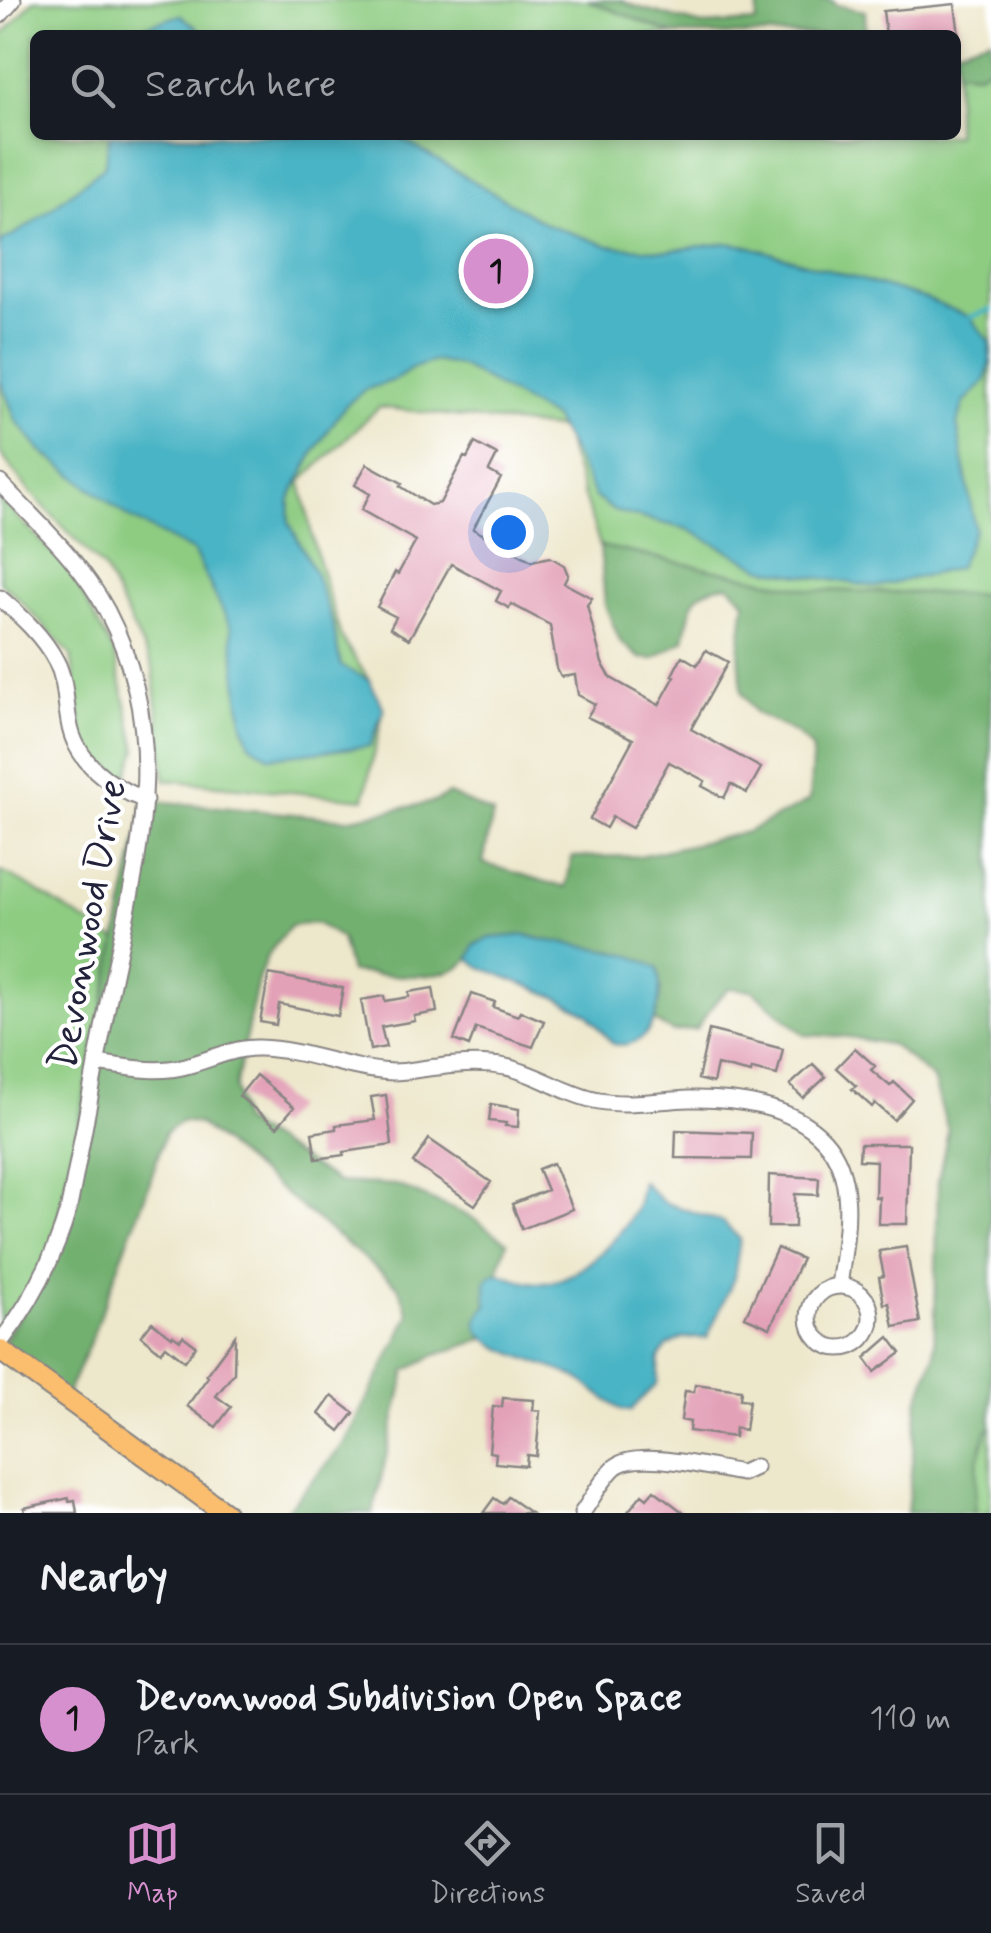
<!DOCTYPE html>
<style>
body{margin:0;font-family:Mynerve,sans-serif;background:#20242c;color:#f1f3f6}
.you{position:absolute;left:508px;top:532px;width:35px;height:35px;margin:-25px;border:8px solid #fff;border-radius:50%;background:#1a73e8;box-shadow:0 0 0 15px #1a73e833}
.badge{display:grid;place-items:center;width:65px;height:65px;border-radius:50%;background:#d690ce;color:#111;font-size:32px;font-weight:700}
.pin{position:absolute;translate:-50% -50%;border:5px solid #fff;box-shadow:0 2px 10px #0006}
.list{margin:0;padding:0;list-style:none}
h2{display:flex;justify-content:space-between;align-items:center;height:130px;margin:0;padding:0 40px;font-size:42px}
h2 small{font-size:32px;font-weight:400;color:#9ea1a6}
.list li{display:grid;grid-template-columns:65px 1fr auto;gap:30px;align-items:center;box-sizing:border-box;height:150px;padding:0 40px;border-top:2px solid #363941}
.list b{display:block;font-size:38px;white-space:nowrap}
.list p{margin:0;font-size:32px;white-space:nowrap;color:#9ea1a6}
.list em{font-size:32px;font-style:normal;color:#9ea1a6}
.icon{flex:none;width:55px;height:55px;fill:none;stroke:currentColor;stroke-width:2;stroke-linecap:round;stroke-linejoin:round}
.map{position:relative;flex:none;width:991px;height:1513px;overflow:hidden}
.search{position:absolute;background:#171b24;box-shadow:0 5px 15px #0003;left:30px;right:30px;top:30px;height:110px;display:flex;align-items:center;gap:25px;box-sizing:border-box;padding:0 35px;border-radius:15px;color:#9ea1a6;font-size:38px}
.sheet{height:280px;background:#171b24}
nav{display:flex;justify-content:space-around;align-items:center;box-sizing:border-box;height:140px;border-top:2px solid #363941;background:#171b24;font-size:28px;color:#9ea1a6}
nav a{display:grid;justify-items:center;gap:5px}
nav .on{color:#d690ce}
.map>svg:first-child{display:block}
.green{fill:#8ecc82;stroke:#58775e;stroke-width:2.5}
.forest{fill:#72b070;stroke:#4a6956;stroke-width:2.5}
.water{fill:#48b4c5;stroke:#356b80;stroke-width:2.5}
.lines{fill:none;stroke-linecap:round;stroke-linejoin:round}
.stream{stroke:#48b4c5;stroke-width:5}
.building{fill:#e3a1b8}
.minor-casing{stroke:#888483;stroke-width:19}
.major-casing{stroke:#888483;stroke-width:24}
.minor{stroke:#fff;stroke-width:15}
.major{stroke:#fbbe6e;stroke-width:20}
.labels{text-anchor:middle;stroke-width:8;stroke-linejoin:round;paint-order:stroke}
.street-label{font-size:40px;fill:#22223b;stroke:#fff}
</style>
<div class="map">
<svg width="991" height="1513" viewBox="0 0 991 1513">
<rect width="100%" height="100%" fill="#fff"/>
<filter id="ink" filterUnits="userSpaceOnUse"><feTurbulence type="fractalNoise" baseFrequency=".01" numOctaves="2"/><feDisplacementMap in="SourceGraphic" scale="20" xChannelSelector="R" yChannelSelector="G"/><feConvolveMatrix kernelMatrix="1 2 1 2 8 2 1 2 1" color-interpolation-filters="sRGB"/></filter>
<filter id="wash" filterUnits="userSpaceOnUse"><feTurbulence type="fractalNoise" baseFrequency=".0048" numOctaves="4" result="noise"/><feDisplacementMap in="SourceGraphic" scale="40" xChannelSelector="R" yChannelSelector="G"/><feGaussianBlur stdDeviation="2.25" result="paint"/><feColorMatrix in="noise" values="0 0 0 0 0 0 0 0 0 0 0 0 0 0 0 0 0 1.4 0 .05"/><feComposite in="paint" operator="in"/></filter>
<g filter="url(#wash)">
<rect width="100%" height="100%" fill="#ede7cb"/>
<!-- green -->
<path class="green" d="M 34,0 L 587,0 L 675,35 L 35,35 L 35,135 L 956,135 L 956,71 L 979,73 L 991,64 L 991,595 L 811,590 L 600,546 L 562,429 L 379,407 L 301,482 L 314,545 L 341,637 L 369,680 L 384,709 L 364,799 L 165,780 L 153,668 L 104,569 L 29,491 L 0,453 L 0,38 Z
M 0,499 L 68,568 L 114,653 L 137,750 L 126,779 L 96,761 L 82,735 L 71,655 L 13,593 L 0,582 Z
M 0,871 L 26,884 L 120,943 L 60,1239 L 0,1343 Z
M 991,1428 L 991,1513 L 974,1513 L 978,1461 L 987,1430 Z"/>
<!-- forest -->
<path class="forest" d="M 587,0 L 620,0 L 634,6 L 702,25 L 756,22 L 759,0 L 831,0 L 836,5 L 865,11 L 866,35 L 675,35 Z
M 991,38 L 991,64 L 979,73 L 956,71 L 956,49 Z
M 600,546 L 811,590 L 991,595 L 991,1428 L 987,1430 L 978,1461 L 974,1513 L 907,1513 L 918,1402 L 934,1356 L 938,1181 L 948,1131 L 933,1079 L 893,1045 L 849,1037 L 805,1035 L 752,990 L 729,988 L 716,1001 L 696,1029 L 673,1032 L 654,1021 L 661,988 L 615,951 L 564,945 L 525,935 L 490,938 L 475,945 C 474,947 470,958 468,960 C 446,985 380,974 350,972 L 341,938 L 316,923 L 290,926 L 267,956 L 258,980 L 235,1088 L 242,1122 L 338,1182 L 397,1185 L 471,1217 L 507,1242 L 498,1272 L 489,1277 L 487,1305 L 477,1326 L 484,1339 L 436,1355 L 406,1371 L 373,1513 L 284,1513 L 344,1444 L 402,1331 L 409,1314 L 398,1286 L 199,1124 L 182,1121 L 165,1133 L 149,1185 L 90,1342 L 66,1397 L 0,1350 L 50,1263 L 145,800 L 346,819 L 434,802 L 449,794 L 493,814 L 483,863 L 566,888 L 572,857 L 640,856 L 747,832 L 809,801 L 813,749 L 796,733 L 756,713 L 742,692 L 739,652 L 745,601 L 729,585 C 689,589 692,605 684,640 L 653,659 L 640,658 L 620,641 L 605,605 Z"/>
<!-- water -->
<path class="water" d="M 181,15 L 205,35 L 136,35 L 148,25 Z
M 110,135 L 395,135 L 546,224 L 609,246 L 666,251 L 727,243 L 748,246 L 926,299 L 970,317 L 989,341 L 990,360 L 986,380 L 964,403 L 957,424 L 975,529 L 958,568 L 876,587 L 764,569 L 687,529 L 614,511 L 595,497 L 573,452 L 553,418 L 461,366 L 435,361 L 413,368 L 395,380 L 364,390 L 345,406 L 315,450 L 290,499 L 289,522 L 316,575 L 333,625 L 341,666 L 369,680 L 384,709 L 370,746 L 270,757 L 250,744 L 242,721 L 231,627 L 193,551 L 130,518 L 40,450 L 16,420 L 0,380 L 0,243 L 28,226 L 104,167 Z
M 525,935 C 569,949 618,943 658,969 C 664,1001 655,1051 613,1044 L 588,1014 L 556,997 L 480,967 L 469,959 L 475,945 L 490,938 Z
M 642,1181 L 663,1202 L 723,1222 L 740,1239 L 734,1278 L 707,1338 L 683,1338 L 667,1346 L 659,1358 L 657,1383 L 630,1411 L 621,1410 C 606,1400 591,1387 575,1377 C 554,1365 482,1351 477,1326 C 476,1318 482,1311 487,1305 L 486,1283 L 489,1276 L 498,1272 C 512,1278 528,1284 544,1283 C 579,1280 617,1241 634,1212 C 639,1203 640,1191 642,1181 Z"/>
<g class="lines">
<!-- stream -->
<path class="stream" d="M 970,317 L 991,310"/>
</g>
<g id="blocks">
<!-- building -->
<path class="building" d="M 955,4 L 959,35 L 921,35 L 921,32 L 886,35 L 883,11 Z
M 475,443 L 497,455 L 489,471 L 501,478 L 473,529 L 532,561 L 550,557 L 564,565 L 568,575 L 564,583 L 592,598 L 587,605 L 602,663 L 611,678 L 659,705 L 675,676 L 672,675 L 682,656 L 697,665 L 706,650 L 728,662 L 691,729 L 761,768 L 747,793 L 731,784 L 724,798 L 702,786 L 705,781 L 669,762 L 632,828 L 612,817 L 606,828 L 590,819 L 633,739 L 587,717 L 595,704 L 578,695 L 575,675 L 561,677 L 557,669 L 550,625 L 511,604 L 509,608 L 496,601 L 501,591 L 451,564 L 409,639 L 390,628 L 396,617 L 377,607 L 395,572 L 398,574 L 416,541 L 361,510 L 370,494 L 355,485 L 367,464 L 402,483 L 400,486 L 430,505 L 440,503 L 464,457 L 467,458 Z
M 269,974 L 343,988 L 338,1016 L 279,1004 L 276,1025 L 260,1022 Z
M 433,988 L 437,1012 L 414,1016 L 415,1021 L 381,1027 L 386,1047 L 370,1050 L 361,1000 L 384,996 L 385,1001 L 409,997 L 409,992 Z
M 472,994 L 495,1002 L 493,1007 L 518,1016 L 520,1011 L 544,1021 L 533,1047 L 476,1028 L 469,1046 L 454,1040 Z
M 709,1030 L 783,1049 L 777,1075 L 752,1069 L 751,1073 L 717,1065 L 713,1083 L 698,1079 Z
M 855,1048 L 875,1066 L 871,1070 L 890,1086 L 894,1082 L 912,1099 L 894,1120 L 875,1103 L 872,1107 L 852,1089 L 856,1086 L 836,1068 Z
M 813,1064 L 826,1077 L 803,1098 L 790,1085 Z
M 256,1075 L 294,1107 L 277,1127 L 239,1096 Z
M 386,1095 L 392,1145 L 344,1152 L 344,1155 L 316,1159 L 312,1133 L 336,1129 L 336,1125 L 375,1120 L 371,1097 Z
M 491,1104 L 519,1109 L 518,1127 L 505,1126 L 506,1123 L 489,1121 Z
M 676,1130 L 752,1133 L 751,1159 L 675,1158 Z
M 429,1139 L 491,1182 L 475,1205 L 413,1163 Z
M 860,1144 L 909,1144 L 907,1224 L 878,1224 L 879,1197 L 875,1197 L 876,1161 L 859,1160 Z
M 553,1163 L 572,1209 L 522,1229 L 512,1204 L 547,1190 L 538,1169 Z
M 769,1175 L 819,1178 L 818,1195 L 795,1194 L 795,1227 L 768,1227 Z
M 906,1247 L 920,1322 L 894,1327 L 889,1303 L 884,1304 L 879,1277 L 884,1276 L 879,1251 Z
M 777,1248 L 802,1259 L 770,1328 L 745,1317 Z
M 152,1322 L 172,1337 L 173,1335 L 180,1340 L 183,1336 L 196,1346 L 185,1361 L 166,1346 L 161,1352 L 141,1336 Z
M 235,1336 L 234,1373 L 216,1396 L 231,1407 L 216,1427 L 187,1406 L 208,1377 L 206,1375 Z
M 889,1337 L 901,1353 L 875,1372 L 865,1358 Z
M 695,1384 L 741,1390 L 740,1399 L 749,1400 L 745,1430 L 735,1428 L 734,1437 L 689,1431 L 690,1422 L 681,1420 L 685,1391 L 694,1392 Z
M 332,1396 L 354,1413 L 340,1431 L 319,1414 Z
M 503,1398 L 534,1400 L 533,1410 L 540,1411 L 536,1456 L 527,1455 L 526,1466 L 495,1463 L 496,1453 L 489,1452 L 493,1406 L 502,1407 Z
M 654,1490 L 684,1513 L 627,1513 L 642,1494 L 647,1498 Z
M 508,1497 L 531,1513 L 483,1513 L 494,1498 L 503,1504 Z
M 69,1498 L 69,1501 L 75,1500 L 77,1513 L 25,1513 L 24,1508 Z"/>
</g>
</g>
<g filter="url(#ink)">
<use href="#blocks" fill-opacity="0" stroke="#888483" stroke-width="2.5"/>
<g class="lines">
<!-- minor casing -->
<g class="minor-casing">
<path id="minor" d="M 0,15 L 13,0
M 0,483 C 39,524 80,560 107,611 C 175,742 136,863 109,998 C 95,1067 83,1138 69,1207 C 55,1258 32,1301 0,1343
M 0,598 C 21,616 43,636 56,661 C 66,680 65,701 69,722 C 75,761 110,787 145,800
M 96,1063 C 126,1067 156,1074 186,1066 C 210,1060 234,1047 259,1048 C 305,1049 347,1070 393,1072 C 408,1072 423,1068 438,1067 C 460,1064 484,1063 506,1067 C 539,1074 566,1095 599,1101 C 628,1106 660,1100 689,1099 C 734,1098 792,1105 824,1140 C 859,1178 845,1240 839,1286
M809 1317a31 31 0 1 1 62 0a31 31 0 1 1-62 0Z
M 582,1513 C 592,1499 602,1479 615,1467 C 637,1448 714,1469 742,1473 L 755,1467"/>
</g>
<!-- major casing -->
<g class="major-casing">
<path id="major" d="M 0,1350 L 225,1513"/>
</g>
<!-- minor -->
<use href="#minor" class="minor"/>
<!-- major -->
<use href="#major" class="major"/>
</g>
</g>
<g class="labels">
<!-- street labels -->
<g class="street-label">
<text transform="translate(86 924) rotate(-80)" y="14">Devonwood Drive</text>
</g>
</g>
</svg>
<div class="you"></div>
<div class="pin badge" style="left:496px;top:271px">1</div>
<div class="search"><svg class="icon" aria-label="search" viewBox="0 0 24 24"><circle cx="10" cy="10" r="6"/><path d="M15 15l6 6"/></svg>Search here</div>
</div>
<section class="sheet">
<h2>Nearby<small></small></h2>
<ul class="list">
<li><span class="badge">1</span><div><b>Devonwood Subdivision Open Space</b><p>Park</p></div><em>110 m</em></li>
</ul>
</section>
<nav>
<a class="on"><svg class="icon" aria-label="map" viewBox="0 0 24 24"><path d="M3 6l6-2 6 2 6-2v14l-6 2-6-2-6 2zM9 4v14M15 6v14"/></svg>Map</a>
<a><svg class="icon" aria-label="directions" viewBox="0 0 24 24"><path d="M12 3l9 9-9 9-9-9zM9 14v-3h6M13 9l2 2-2 2"/></svg>Directions</a>
<a><svg class="icon" aria-label="saved" viewBox="0 0 24 24"><path d="M7 4h10v16l-5-4-5 4z"/></svg>Saved</a>
</nav>
